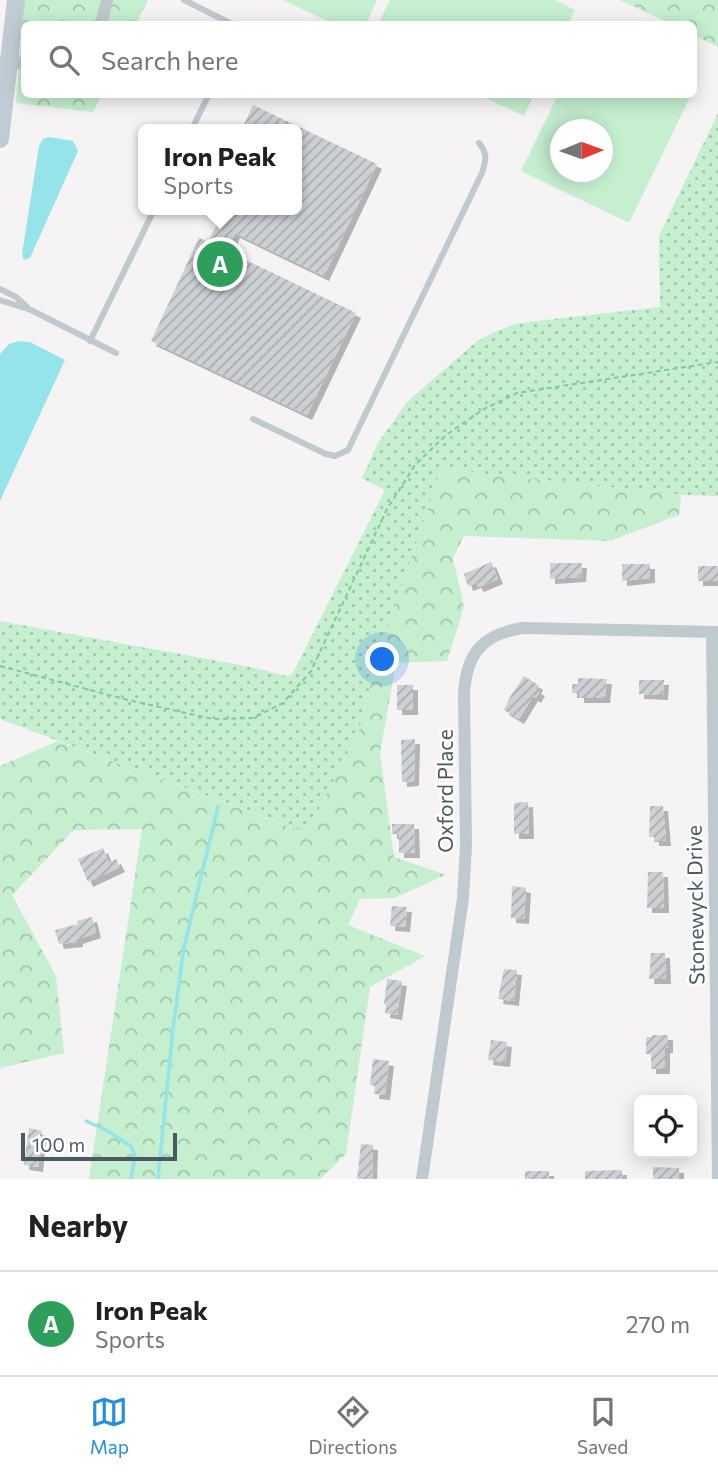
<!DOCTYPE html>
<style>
body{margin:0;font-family:Commissioner,sans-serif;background:#f2f2f2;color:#202124}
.controls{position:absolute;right:21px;bottom:21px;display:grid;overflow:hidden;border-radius:10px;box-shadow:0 4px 18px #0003}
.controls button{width:63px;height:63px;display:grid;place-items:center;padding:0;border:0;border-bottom:2px solid #e0e0e0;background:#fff;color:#202124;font:35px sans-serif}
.compass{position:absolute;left:550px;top:119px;width:63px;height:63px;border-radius:50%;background:#fff;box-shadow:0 4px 18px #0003;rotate:89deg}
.scale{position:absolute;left:21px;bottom:18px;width:156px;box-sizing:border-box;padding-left:7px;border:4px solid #4b5960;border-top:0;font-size:19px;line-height:24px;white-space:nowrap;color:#4b5960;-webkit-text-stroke:5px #fff;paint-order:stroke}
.you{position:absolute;left:383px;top:660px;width:24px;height:24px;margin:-18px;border:5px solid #fff;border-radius:50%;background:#1a73e8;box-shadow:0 0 0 10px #1a73e833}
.badge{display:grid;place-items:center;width:46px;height:46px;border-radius:50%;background:#238fde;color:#fff;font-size:23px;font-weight:700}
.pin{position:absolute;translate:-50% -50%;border:4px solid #fff;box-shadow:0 2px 7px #0006}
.popup{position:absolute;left:138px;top:124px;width:164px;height:91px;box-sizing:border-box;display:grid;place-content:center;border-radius:10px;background:#fff;filter:drop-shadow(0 2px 5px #0005);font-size:23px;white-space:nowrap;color:#757577}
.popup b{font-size:26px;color:#202124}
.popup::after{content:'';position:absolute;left:50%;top:100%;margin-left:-14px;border:14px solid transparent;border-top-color:#fff}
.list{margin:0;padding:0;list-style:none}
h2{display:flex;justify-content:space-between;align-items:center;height:91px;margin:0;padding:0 28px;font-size:30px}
h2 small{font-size:23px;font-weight:400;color:#757577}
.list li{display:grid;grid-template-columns:46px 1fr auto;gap:21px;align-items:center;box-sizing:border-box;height:105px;padding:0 28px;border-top:2px solid #e0e0e0}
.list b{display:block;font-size:26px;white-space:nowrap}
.list p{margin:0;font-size:23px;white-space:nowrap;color:#757577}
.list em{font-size:23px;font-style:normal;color:#757577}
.icon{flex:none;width:38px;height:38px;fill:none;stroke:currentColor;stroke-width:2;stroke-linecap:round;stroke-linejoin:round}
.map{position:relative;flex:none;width:718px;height:1179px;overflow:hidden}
.search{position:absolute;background:#fff;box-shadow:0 4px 18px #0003;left:21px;right:21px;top:21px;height:77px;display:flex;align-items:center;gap:18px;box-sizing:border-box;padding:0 24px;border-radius:10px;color:#757577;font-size:26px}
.sheet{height:196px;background:#fff}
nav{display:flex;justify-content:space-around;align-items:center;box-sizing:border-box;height:98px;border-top:2px solid #e0e0e0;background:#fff;font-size:19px;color:#757577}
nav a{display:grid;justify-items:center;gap:4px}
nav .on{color:#238fde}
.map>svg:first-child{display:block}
.grass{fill:url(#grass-dots)}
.forest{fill:url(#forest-crowns)}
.garden{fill:#c5efcf;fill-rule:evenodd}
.water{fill:#94e4ea}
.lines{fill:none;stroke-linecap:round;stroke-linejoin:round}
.stream{stroke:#94e4ea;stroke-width:3.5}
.building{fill:url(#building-hatch);filter:url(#shadow)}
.path{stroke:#7ecc9a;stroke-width:2;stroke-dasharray:5 3.5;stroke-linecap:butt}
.lane{stroke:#bfc9ce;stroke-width:6}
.street{stroke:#bfc9ce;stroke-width:12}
.secondary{stroke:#c0ccd3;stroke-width:18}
.labels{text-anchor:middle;stroke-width:5;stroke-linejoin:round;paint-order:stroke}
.street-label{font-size:21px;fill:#4b5960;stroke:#fff}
</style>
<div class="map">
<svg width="718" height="1179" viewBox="0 0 718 1179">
<defs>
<pattern id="grass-dots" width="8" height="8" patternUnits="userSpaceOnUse" patternTransform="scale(1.75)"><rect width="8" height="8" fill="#c5efcf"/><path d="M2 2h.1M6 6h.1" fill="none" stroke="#a2c5ab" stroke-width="1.8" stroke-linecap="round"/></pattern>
<pattern id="forest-crowns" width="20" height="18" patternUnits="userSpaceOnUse" patternTransform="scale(1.75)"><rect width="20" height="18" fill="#c5efcf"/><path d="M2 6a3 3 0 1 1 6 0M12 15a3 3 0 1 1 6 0" fill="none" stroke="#a2c5ab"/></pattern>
<pattern id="building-hatch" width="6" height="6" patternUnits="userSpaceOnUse" patternTransform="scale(1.75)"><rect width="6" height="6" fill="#cdd1d5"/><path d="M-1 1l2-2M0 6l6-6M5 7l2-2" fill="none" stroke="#a8adb0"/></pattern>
<filter id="shadow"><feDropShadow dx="5" dy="5" stdDeviation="0" flood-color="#0004"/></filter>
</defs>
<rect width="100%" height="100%" fill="#f5f3f3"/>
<!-- grass -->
<path class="grass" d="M 718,113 L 718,496 L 681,495 L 441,469 L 376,663 L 359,731 L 307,833 L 0,719 L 0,621 L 256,668 L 285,676 L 292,675 L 385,490 L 362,478 L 378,443 L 407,402 L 476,342 L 496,331 L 519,323 L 660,307 L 659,236 Z"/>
<!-- forest -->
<path class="forest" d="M 24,0 L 148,0 L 136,24 L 24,24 L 24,94 L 102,95 L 93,112 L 16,103 Z
M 620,0 L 718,0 L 718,47 L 694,35 L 694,24 L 671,24 Z
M 441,469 L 681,495 L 679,515 L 610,541 L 464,536 L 453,558 L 464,607 L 447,661 L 396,663 L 380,753 L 394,857 L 446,875 L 394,898 L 360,899 L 348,925 L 425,956 L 370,987 L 346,1154 L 320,1179 L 89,1179 L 142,829 L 74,830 L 12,895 L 56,976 L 64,1053 L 0,1068 L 0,766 L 58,741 L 307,833 L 359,731 L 376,663 Z"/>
<!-- garden -->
<path class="garden" d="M 283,0 L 377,0 L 366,24 L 334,24 Z
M 390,0 L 555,0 L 575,10 L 568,24 L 378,24 Z
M 479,95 L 534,95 L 524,116 Z
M 558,95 L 691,95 L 629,223 L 521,171 ZM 560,130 L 602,130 L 602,172 L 560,172 Z"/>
<!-- water -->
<path class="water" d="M 49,137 L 73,141 L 78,151 L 30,258 L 24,260 L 22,254 L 39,146 L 43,139 Z
M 19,341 L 30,342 L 65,360 L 0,501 L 0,354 L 9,344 Z"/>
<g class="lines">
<!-- stream -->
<path class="stream" d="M 86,1121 L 108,1131 L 132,1147 L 135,1157 L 131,1179
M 158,1179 L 173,1029 L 184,947 L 218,807"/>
</g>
<!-- building -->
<path class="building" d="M 253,105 L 377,164 L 324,276 L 235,233 L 227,251 L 356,313 L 307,415 L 151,341 L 199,238 L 208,242 L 221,216 L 208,210 L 297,210 L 297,129 L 242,129 Z
M 491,562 L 498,579 L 479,587 L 476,583 L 468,586 L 464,574 Z
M 550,563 L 582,563 L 581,577 L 550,579 Z
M 622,564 L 650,564 L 650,578 L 622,581 Z
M 698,566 L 718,566 L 718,581 L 698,581 Z
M 524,676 L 538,685 L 536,689 L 540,691 L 536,698 L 533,696 L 519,719 L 504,710 L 510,697 Z
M 578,678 L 607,679 L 605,698 L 579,698 L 579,693 L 572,693 L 572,684 L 578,684 Z
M 639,680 L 664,680 L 663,695 L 639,694 Z
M 397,685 L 413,685 L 413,710 L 397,710 Z
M 415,739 L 414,781 L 402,782 L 401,740 Z
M 528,802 L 529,834 L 514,834 L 514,803 Z
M 650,806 L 663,806 L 666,841 L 654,841 L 654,837 L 649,837 Z
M 392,824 L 414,824 L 415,853 L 399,853 L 399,834 L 392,834 Z
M 103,848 L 109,863 L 116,859 L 120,867 L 88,882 L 78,859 Z
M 648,872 L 663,872 L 664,908 L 647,908 Z
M 512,886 L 526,888 L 524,919 L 511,918 Z
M 392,906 L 407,907 L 405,927 L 390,926 Z
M 92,917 L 96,933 L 78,939 L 78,942 L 59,944 L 55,930 L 78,924 L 77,921 Z
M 651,953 L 665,953 L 666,979 L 649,979 Z
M 504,969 L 517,970 L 514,1001 L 498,999 Z
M 387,979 L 402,981 L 397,1015 L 385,1013 L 386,1005 L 384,1004 Z
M 652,1035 L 668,1035 L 668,1048 L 665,1048 L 665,1069 L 651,1069 L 651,1054 L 646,1054 L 646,1037 L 652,1037 Z
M 491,1040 L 507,1042 L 505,1062 L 488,1060 Z
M 373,1059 L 389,1061 L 385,1095 L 374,1094 L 375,1086 L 370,1085 Z
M 29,1128 L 42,1131 L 38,1167 L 24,1165 Z
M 361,1144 L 373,1145 L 372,1179 L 357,1179 Z
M 653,1167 L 679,1168 L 679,1179 L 653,1179 Z
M 622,1170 L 622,1179 L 585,1179 L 585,1171 Z
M 525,1171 L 549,1171 L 549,1179 L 525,1179 Z"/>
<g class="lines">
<!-- path -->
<path class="path" d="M 0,666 L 128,700 L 213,719 L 253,718 L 283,703 L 311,671 L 387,509 L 415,465 L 446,435 L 484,409 L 517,393 L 718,362"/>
<!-- lane -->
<path class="lane" d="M 184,0 L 232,24
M 192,129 L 209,94
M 0,289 L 16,297 L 27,307
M 0,300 L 31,310 L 116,353
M 90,341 L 154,210
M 253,419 L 326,454 L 335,456 L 348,450 L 482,173 C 486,160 488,154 479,143"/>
<!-- street -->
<path class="street" d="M 101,24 L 107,0
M 9,62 L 24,64
M 712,632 L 718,1178
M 422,1179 L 463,898 L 466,845 L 464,695 C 466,654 482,634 523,628 L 718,632"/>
<!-- secondary -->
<path class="secondary" d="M 0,139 L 16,0"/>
</g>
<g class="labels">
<!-- street labels -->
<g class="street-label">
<text transform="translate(446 791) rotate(-90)" y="7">Oxford Place</text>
<text transform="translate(696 905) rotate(-91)" y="7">Stonewyck Drive</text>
</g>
</g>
</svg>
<div class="controls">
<button><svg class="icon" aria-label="locate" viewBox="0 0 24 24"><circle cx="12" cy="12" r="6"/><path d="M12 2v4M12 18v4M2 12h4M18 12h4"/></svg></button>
</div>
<svg class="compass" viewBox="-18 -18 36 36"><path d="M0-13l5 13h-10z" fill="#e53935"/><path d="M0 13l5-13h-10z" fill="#757577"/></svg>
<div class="scale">100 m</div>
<div class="you"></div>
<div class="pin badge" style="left:220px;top:264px;background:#2e9e5b">A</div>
<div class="popup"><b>Iron Peak</b>Sports</div>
<div class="search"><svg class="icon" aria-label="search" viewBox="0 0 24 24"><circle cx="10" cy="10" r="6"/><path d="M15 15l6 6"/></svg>Search here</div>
</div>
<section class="sheet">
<h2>Nearby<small></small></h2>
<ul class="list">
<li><span class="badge" style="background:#2e9e5b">A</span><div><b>Iron Peak</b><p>Sports</p></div><em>270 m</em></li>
</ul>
</section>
<nav>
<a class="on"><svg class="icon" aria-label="map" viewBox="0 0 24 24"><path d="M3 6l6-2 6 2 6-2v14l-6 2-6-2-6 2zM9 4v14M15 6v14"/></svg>Map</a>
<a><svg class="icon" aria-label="directions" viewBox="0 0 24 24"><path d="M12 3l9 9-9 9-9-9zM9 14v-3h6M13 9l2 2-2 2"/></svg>Directions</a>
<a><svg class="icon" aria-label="saved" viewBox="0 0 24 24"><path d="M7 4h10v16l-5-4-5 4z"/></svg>Saved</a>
</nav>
